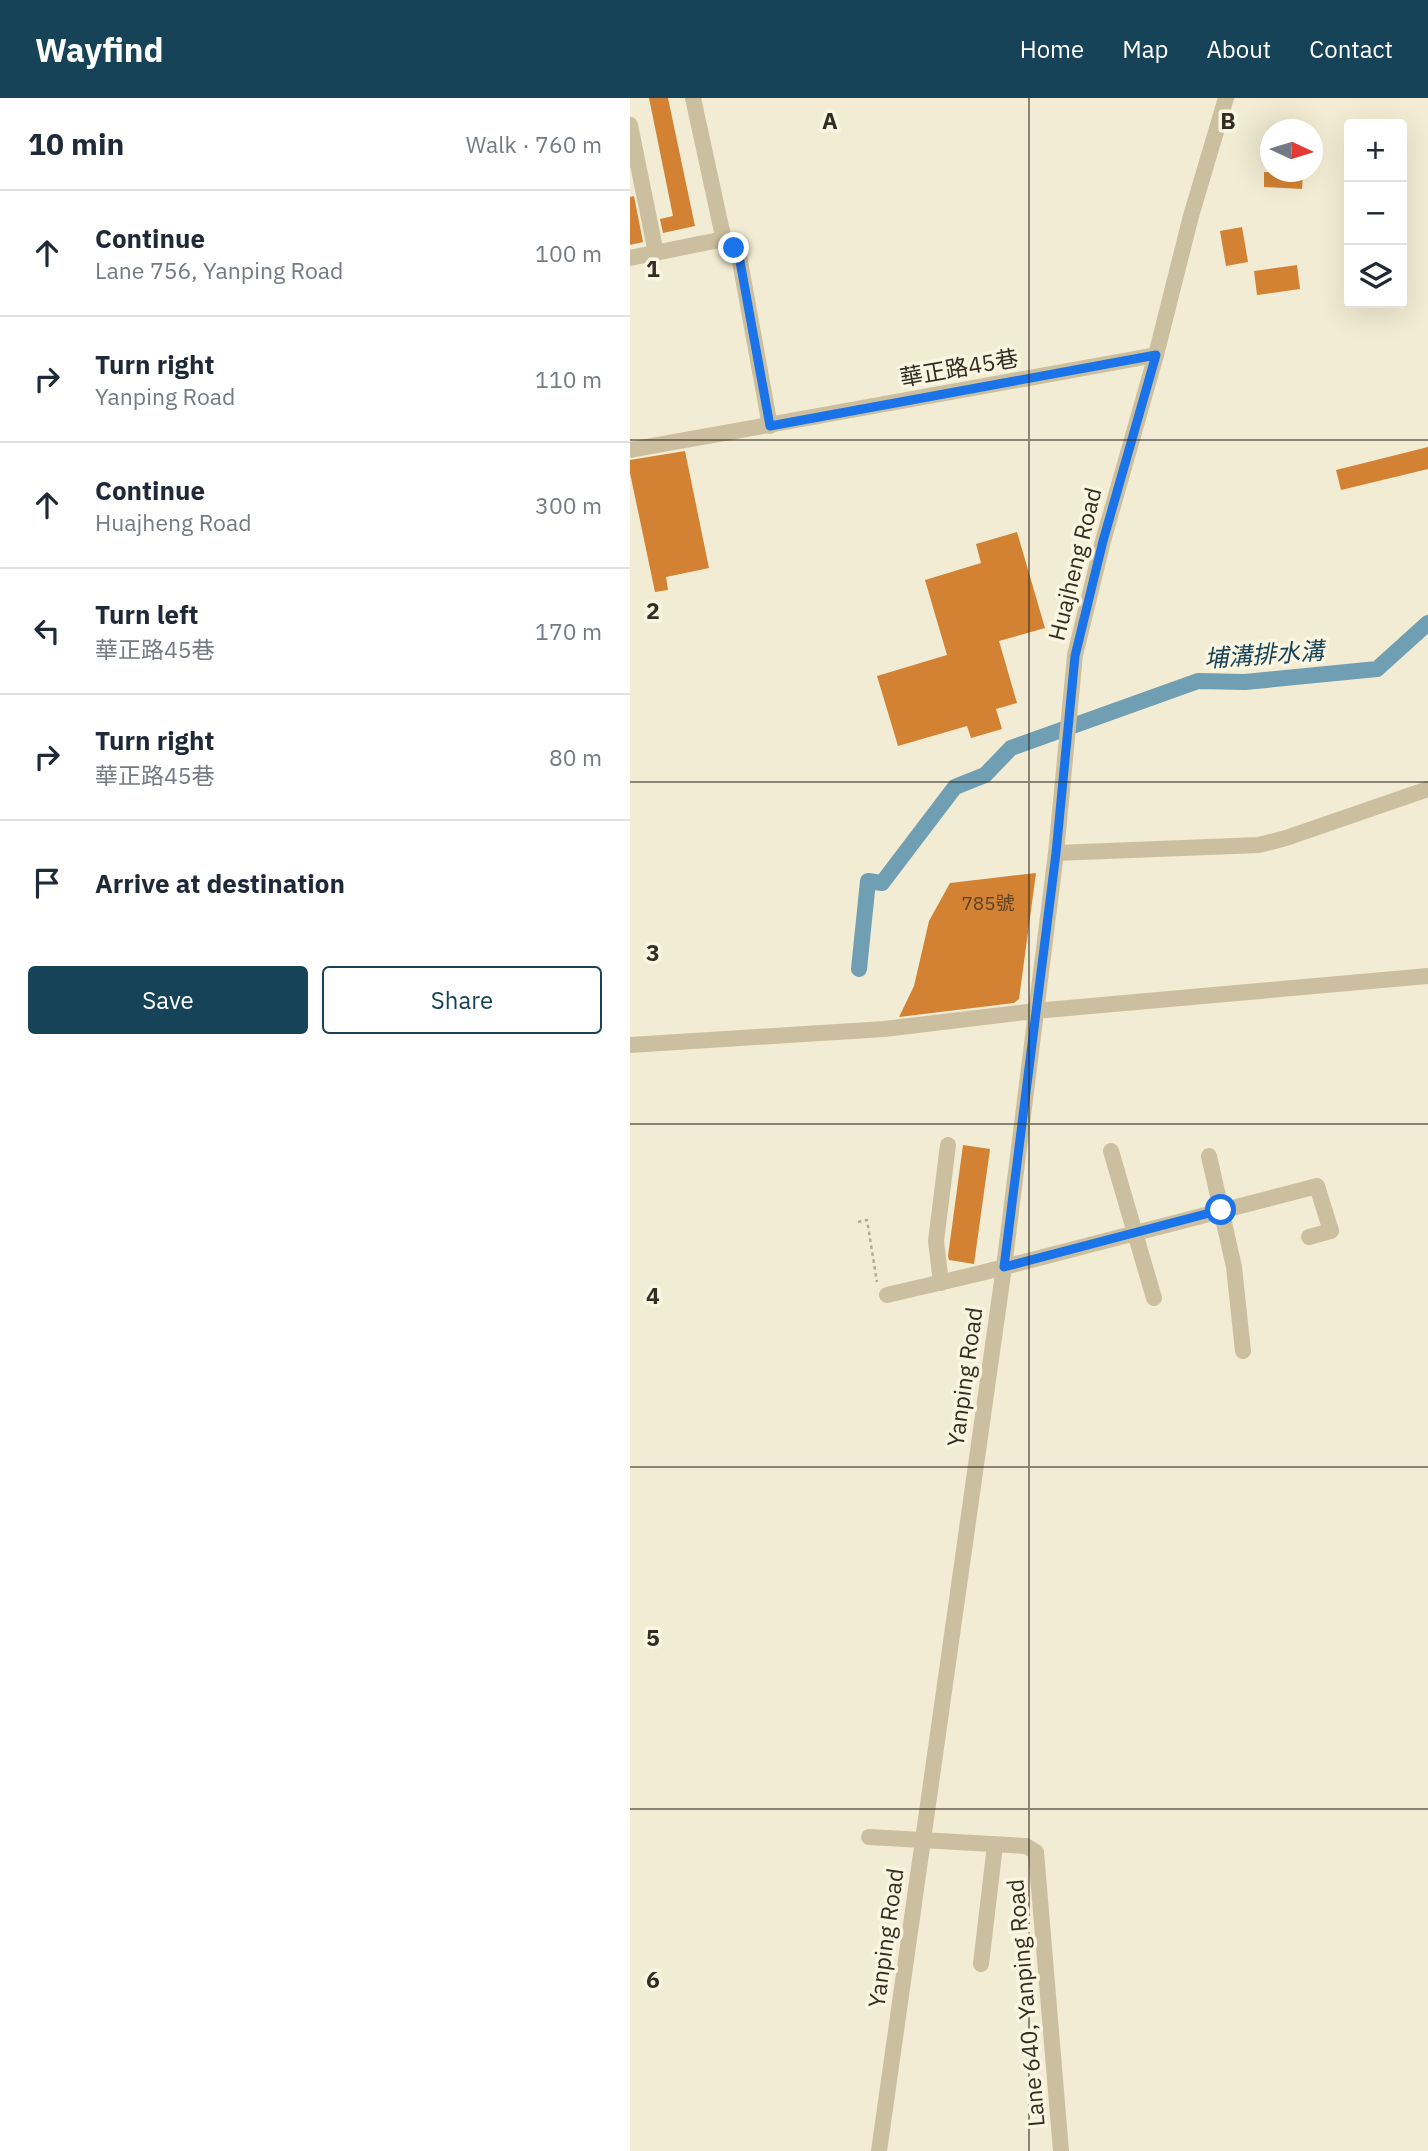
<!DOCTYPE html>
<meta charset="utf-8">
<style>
body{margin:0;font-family:"IBM Plex Sans","Noto Sans TC",sans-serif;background:#f2f2f3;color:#1f2937}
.controls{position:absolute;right:21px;top:21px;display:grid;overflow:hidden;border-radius:7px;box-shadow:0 7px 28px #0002}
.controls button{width:63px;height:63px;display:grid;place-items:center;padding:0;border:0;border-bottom:2px solid #e0e1e3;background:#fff;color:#1f2937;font:35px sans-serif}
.compass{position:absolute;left:630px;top:21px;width:63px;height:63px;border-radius:50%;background:#fff;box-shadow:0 7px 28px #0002;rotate:94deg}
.stop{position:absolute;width:21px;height:21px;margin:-16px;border:5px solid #1a73e8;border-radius:50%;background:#fff}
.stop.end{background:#1a73e8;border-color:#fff;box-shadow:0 2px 7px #0008}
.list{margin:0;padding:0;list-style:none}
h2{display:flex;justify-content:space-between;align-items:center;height:91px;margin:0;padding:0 28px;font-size:30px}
h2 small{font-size:23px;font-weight:400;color:#747a83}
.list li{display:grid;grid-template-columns:46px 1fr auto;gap:21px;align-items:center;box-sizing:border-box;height:126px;padding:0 28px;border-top:2px solid #e0e1e3}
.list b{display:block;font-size:26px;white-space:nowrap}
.list p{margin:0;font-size:23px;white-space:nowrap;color:#747a83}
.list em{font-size:23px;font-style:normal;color:#747a83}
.actions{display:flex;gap:14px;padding:21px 28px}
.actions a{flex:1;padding:16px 0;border:2px solid #164358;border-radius:7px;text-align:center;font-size:24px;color:#164358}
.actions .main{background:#164358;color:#fff}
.icon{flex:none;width:38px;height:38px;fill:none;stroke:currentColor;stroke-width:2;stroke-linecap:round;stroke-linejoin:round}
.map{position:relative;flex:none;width:798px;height:2053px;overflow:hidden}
header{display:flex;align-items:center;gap:42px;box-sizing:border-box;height:98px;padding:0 35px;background:#164358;color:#fff}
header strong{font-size:33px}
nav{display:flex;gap:38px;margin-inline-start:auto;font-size:24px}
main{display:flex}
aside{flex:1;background:#fff}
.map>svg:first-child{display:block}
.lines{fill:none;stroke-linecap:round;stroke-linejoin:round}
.canal{stroke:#709eb2;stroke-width:16}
.building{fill:#d28232}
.path{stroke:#b7a989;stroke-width:2.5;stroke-dasharray:3.5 3.5;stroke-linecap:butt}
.minor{stroke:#cbbf9f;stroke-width:16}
.route{stroke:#1a73e8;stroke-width:9}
.grid{fill:none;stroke:#342d23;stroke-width:2;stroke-opacity:0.55}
.labels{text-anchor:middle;stroke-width:7;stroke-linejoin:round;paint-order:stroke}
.number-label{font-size:19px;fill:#5c4227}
.street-label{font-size:23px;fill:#342d23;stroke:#faf5e0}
.water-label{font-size:24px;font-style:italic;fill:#164358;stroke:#faf5e0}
.grid-label{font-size:23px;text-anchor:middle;font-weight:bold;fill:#342d23;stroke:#faf5e0;stroke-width:7;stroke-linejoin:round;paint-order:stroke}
</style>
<header>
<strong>Wayfind</strong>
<nav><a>Home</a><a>Map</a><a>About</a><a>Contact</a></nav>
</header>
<main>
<aside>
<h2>10 min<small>Walk · 760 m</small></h2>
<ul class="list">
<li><svg class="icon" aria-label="ahead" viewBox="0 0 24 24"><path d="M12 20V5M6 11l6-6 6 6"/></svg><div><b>Continue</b><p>Lane 756, Yanping Road</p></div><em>100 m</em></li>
<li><svg class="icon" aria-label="right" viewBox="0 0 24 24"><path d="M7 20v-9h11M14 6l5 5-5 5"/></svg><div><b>Turn right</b><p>Yanping Road</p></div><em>110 m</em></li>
<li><svg class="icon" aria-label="ahead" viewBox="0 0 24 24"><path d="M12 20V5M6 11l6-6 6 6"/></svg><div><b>Continue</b><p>Huajheng Road</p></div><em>300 m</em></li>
<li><svg class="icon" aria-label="left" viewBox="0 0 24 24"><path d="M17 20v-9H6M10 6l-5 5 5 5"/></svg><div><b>Turn left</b><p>華正路45巷</p></div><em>170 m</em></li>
<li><svg class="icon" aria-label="right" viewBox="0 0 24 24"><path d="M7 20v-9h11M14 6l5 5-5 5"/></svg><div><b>Turn right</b><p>華正路45巷</p></div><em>80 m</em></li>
<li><svg class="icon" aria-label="arrive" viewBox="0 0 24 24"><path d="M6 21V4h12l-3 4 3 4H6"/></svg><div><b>Arrive at destination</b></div></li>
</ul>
<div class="actions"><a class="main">Save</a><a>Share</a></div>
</aside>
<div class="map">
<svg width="798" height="2053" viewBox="0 0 798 2053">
<rect width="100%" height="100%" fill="#f3ecd4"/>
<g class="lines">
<!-- canal -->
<path class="canal" d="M 229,871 L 238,783 L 252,785 L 325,689 L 355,677 L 381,650 L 568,583 L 615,584 L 747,571 L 798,525"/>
</g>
<!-- building -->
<path class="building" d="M 19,0 L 38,0 L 65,128 L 33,135 L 30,121 L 43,118 Z
M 634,74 L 673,74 L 672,91 L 634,89 Z
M 4,98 L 13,144 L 0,147 L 0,99 Z
M 612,129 L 618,164 L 596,168 L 590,133 Z
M 667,167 L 670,191 L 627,197 L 624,173 Z
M 798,349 L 798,371 L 711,392 L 706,372 Z
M 55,353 L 79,470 L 36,479 L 38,492 L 25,494 L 0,375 L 0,362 Z
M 387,434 L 415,530 L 369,543 L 387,605 L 366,611 L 372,631 L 341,640 L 337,628 L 268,648 L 247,578 L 317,557 L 295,482 L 351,465 L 346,446 Z
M 406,775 L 389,901 L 384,905 L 269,919 L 284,888 L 299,823 L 320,785 Z
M 333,1047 L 360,1051 L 344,1166 L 319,1162 L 318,1158 Z"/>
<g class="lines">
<!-- path -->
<path class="path" d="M 228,1124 L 237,1122 L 247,1184"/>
<!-- minor -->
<path class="minor" d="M 63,0 L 91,129 L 94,141 L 109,158 L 140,328
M 0,27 L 26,155
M 0,160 L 94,141
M 0,352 L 526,257
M 426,755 L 629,747 L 656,740 L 798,691
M 0,947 L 254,931 L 405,913 L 798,878
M 481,1053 L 524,1200
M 579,1058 L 604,1169 L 613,1253
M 311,1185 L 306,1143 L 318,1047
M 257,1197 L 347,1176 L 687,1088 L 701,1133 L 679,1139
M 239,1739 L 396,1748 L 406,1754 L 431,2053
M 351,1866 L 365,1747
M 249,2053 L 374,1169 L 426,755 L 445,557 L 473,443 L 526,257 L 561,118 L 596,0"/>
</g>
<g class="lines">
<!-- route -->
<path class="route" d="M 104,150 L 109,158 L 140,328 L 526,257 L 473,443 L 445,558 L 426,755 L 374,1169 L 591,1112"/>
</g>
<!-- grid -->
<path class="grid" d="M 399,0 L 399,2053M 0,342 L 798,342M 0,684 L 798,684M 0,1026 L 798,1026M 0,1369 L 798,1369M 0,1711 L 798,1711"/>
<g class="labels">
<!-- number labels -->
<g class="number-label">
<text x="358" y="812">785號</text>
</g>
<!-- street labels -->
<g class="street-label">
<text transform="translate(329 270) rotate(-10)" y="8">華正路45巷</text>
<text transform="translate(445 466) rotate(-76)" y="8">Huajheng Road</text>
<text transform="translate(335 1279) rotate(-82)" y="8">Yanping Road</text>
<text transform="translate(256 1840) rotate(-82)" y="8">Yanping Road</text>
<text transform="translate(396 1905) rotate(-95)" y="8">Lane 640, Yanping Road</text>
</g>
<!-- water labels -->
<g class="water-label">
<text transform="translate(634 557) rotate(-4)" y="8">埔溝排水溝</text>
</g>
</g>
<g class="grid-label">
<text x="200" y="31">A</text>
<text x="598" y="31">B</text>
<text x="23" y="179">1</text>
<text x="23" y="521">2</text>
<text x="23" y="863">3</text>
<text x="23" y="1206">4</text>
<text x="23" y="1548">5</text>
<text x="23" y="1890">6</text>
</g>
</svg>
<div class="controls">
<button>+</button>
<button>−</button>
<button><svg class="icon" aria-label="layers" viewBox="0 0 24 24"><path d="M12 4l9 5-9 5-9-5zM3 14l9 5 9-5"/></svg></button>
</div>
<svg class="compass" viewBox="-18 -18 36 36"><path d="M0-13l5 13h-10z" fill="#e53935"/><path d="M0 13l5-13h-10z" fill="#747a83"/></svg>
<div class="stop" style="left:591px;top:1112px"></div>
<div class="stop end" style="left:104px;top:150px"></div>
</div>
</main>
